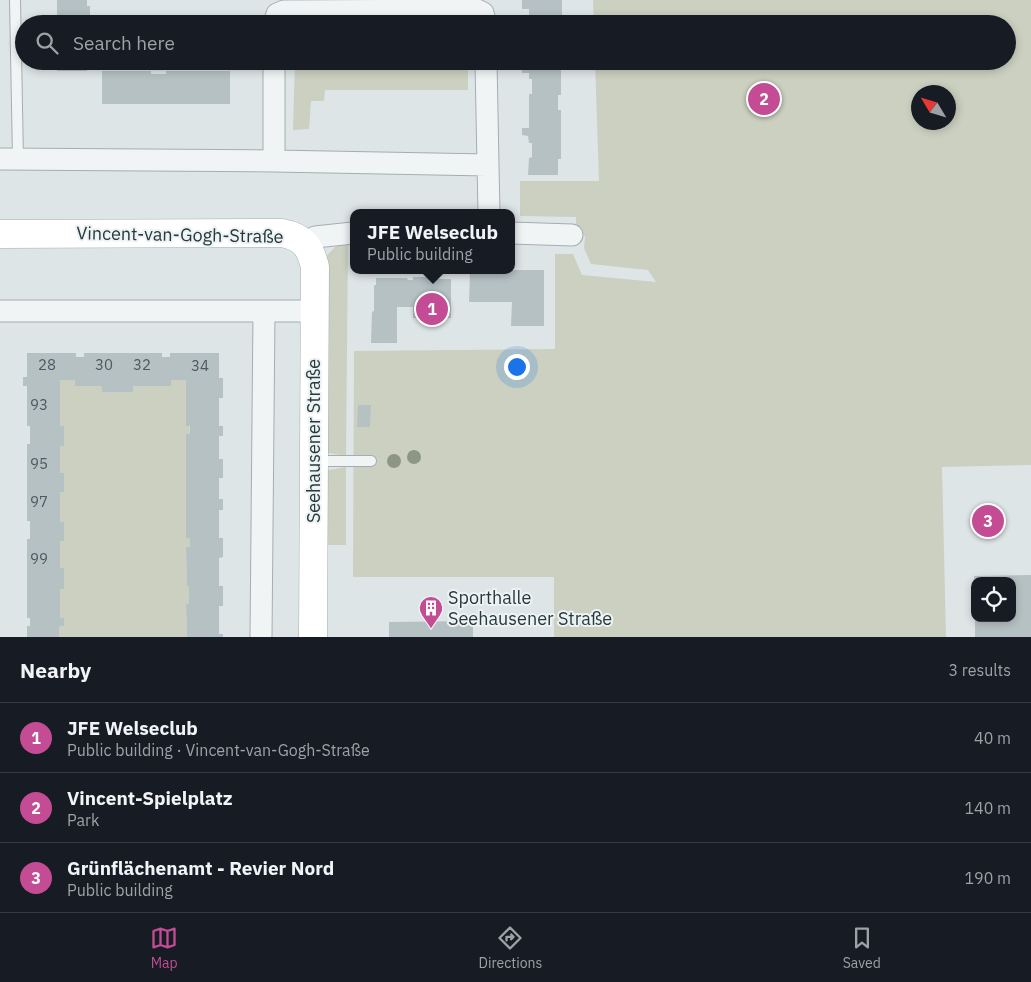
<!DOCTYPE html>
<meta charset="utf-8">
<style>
body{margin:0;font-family:"IBM Plex Sans",sans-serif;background:#20242c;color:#f1f3f6}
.controls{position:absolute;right:15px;bottom:15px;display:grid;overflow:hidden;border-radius:10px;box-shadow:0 2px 8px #0003}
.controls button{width:45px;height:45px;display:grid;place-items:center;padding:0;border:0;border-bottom:1px solid #363941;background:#171b24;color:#f1f3f6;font:25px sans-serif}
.compass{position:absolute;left:911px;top:85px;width:45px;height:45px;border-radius:50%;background:#171b24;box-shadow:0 2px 8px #0003;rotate:308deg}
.you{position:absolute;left:516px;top:366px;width:18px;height:18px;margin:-12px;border:4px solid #fff;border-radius:50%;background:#1a73e8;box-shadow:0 0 0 8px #1a73e833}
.badge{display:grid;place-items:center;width:32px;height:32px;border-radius:50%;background:#c34c95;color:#fff;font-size:16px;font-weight:700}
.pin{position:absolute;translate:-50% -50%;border:2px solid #fff;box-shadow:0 1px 5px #0006}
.popup{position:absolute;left:350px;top:209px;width:165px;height:65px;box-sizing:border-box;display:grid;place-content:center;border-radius:10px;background:#171b24;filter:drop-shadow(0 1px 4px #0005);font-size:16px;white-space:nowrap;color:#9ea1a6}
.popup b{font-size:19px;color:#f1f3f6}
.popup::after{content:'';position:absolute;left:50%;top:100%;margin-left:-10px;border:10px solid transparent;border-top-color:#171b24}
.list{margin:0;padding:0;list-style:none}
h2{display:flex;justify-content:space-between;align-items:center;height:65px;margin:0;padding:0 20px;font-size:21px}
h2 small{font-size:16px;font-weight:400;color:#9ea1a6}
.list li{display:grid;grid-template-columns:32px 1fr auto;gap:15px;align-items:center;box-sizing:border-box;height:70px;padding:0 20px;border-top:1px solid #363941}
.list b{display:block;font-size:19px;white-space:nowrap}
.list p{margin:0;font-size:16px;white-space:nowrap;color:#9ea1a6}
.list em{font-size:16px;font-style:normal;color:#9ea1a6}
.icon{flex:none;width:28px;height:28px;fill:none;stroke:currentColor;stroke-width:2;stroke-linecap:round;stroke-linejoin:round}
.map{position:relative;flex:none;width:1031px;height:637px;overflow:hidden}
.search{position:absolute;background:#171b24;box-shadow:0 2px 8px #0003;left:15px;right:15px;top:15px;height:55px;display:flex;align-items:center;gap:12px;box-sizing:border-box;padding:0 18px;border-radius:28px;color:#9ea1a6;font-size:19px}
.sheet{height:275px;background:#171b24}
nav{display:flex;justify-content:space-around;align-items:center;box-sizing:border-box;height:70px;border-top:1px solid #363941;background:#171b24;font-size:14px;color:#9ea1a6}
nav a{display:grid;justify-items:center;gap:2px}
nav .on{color:#c34c95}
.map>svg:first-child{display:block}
.green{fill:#cbd0c0;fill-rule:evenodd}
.building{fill:#b6c1c3}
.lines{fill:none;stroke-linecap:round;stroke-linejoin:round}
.lane-casing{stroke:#a4aeb0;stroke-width:12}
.street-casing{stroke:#a4aeb0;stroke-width:23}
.secondary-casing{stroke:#a4aeb0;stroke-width:29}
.lane{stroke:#f0f4f5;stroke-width:10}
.street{stroke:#f0f4f5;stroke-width:21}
.secondary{stroke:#fff;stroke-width:28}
.tree{fill:#8d9686}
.labels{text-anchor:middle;stroke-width:4;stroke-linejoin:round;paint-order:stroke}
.number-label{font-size:15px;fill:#4c5b5e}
.street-label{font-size:18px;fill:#28393c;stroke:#edf3f4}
.poi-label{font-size:18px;fill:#28393c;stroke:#edf3f4;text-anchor:start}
</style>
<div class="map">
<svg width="1031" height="637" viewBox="0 0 1031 637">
<rect width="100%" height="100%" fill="#dee5e6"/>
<!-- green -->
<path class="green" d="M 593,0 L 1031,0 L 1031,465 L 942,467 L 946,637 L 554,637 L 554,577 L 353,577 L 354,351 L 555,349 L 555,254 L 573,254 L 582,275 L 656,282 L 648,270 L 591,264 L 584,248 L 585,237 L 576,224 L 576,217 L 520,216 L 520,181 L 599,181 L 595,61 L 1007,61 L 1007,24 L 594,24 ZM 918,92 L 948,92 L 948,122 L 918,122 Z
M 295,61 L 468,61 L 468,90 L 325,90 L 324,101 L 311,101 L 309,129 L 293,130 Z
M 348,242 L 346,456 L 323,452 L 326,257 C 331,250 338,243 348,242 Z
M 60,380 L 75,380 L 75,386 L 102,386 L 102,392 L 132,392 L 133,386 L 171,386 L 171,380 L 186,380 L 190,434 L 186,435 L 186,538 L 190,539 L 190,547 L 186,547 L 187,586 L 189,586 L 189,604 L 186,605 L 187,637 L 59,637 L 59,627 L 64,626 L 64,618 L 60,618 L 60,589 L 64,589 L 64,569 L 60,568 L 60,541 L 64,541 L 64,522 L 60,522 L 60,492 L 64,492 L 64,474 L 60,473 L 60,446 L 64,445 L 64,426 L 60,426 Z
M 346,467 L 346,545 L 322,545 L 324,471 Z"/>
<!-- building -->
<path class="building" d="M 57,0 L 87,0 L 87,6 L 90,6 L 90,24 L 57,24 Z
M 522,0 L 562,0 L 562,24 L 524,24 L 524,15 L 529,15 L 529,9 L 522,9 Z
M 57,61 L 87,61 L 87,71 L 57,71 Z
M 529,61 L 561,61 L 561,95 L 558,95 L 558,110 L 561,110 L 561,159 L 558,159 L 558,175 L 528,175 L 529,158 L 532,157 L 532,143 L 529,143 L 528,136 L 522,135 L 522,128 L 529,128 L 529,94 L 532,94 L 532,79 L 529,79 L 529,73 L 522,73 L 522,64 L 529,65 Z
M 102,71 L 151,71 L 151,74 L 166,74 L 166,71 L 230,71 L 230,104 L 102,104 Z
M 470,270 L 544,270 L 544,326 L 511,326 L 512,302 L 469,302 Z
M 413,277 L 432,277 L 433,279 L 451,279 L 451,318 L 413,318 L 413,307 L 397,307 L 397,343 L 371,343 L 372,312 L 374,311 L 374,285 L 376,285 L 376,278 L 407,278 L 408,280 L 413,280 Z
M 27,353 L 76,353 L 76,357 L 84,357 L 84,353 L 162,353 L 162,357 L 170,357 L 170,353 L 219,353 L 219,378 L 223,378 L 223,398 L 219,398 L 219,426 L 223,426 L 223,436 L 219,436 L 219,459 L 223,459 L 223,478 L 219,478 L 219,499 L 223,499 L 223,510 L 219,510 L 219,538 L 223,538 L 223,557 L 219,558 L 219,586 L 223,586 L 223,606 L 219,606 L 219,634 L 223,634 L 223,637 L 187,637 L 186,604 L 189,604 L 189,586 L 187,586 L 186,547 L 190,547 L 190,539 L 186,538 L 186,434 L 190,434 L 190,426 L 186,426 L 186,380 L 171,380 L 171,386 L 133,386 L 133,392 L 102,392 L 102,386 L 75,386 L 75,380 L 60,380 L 60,426 L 64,426 L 64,446 L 60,446 L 60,473 L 64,473 L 64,492 L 60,492 L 60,522 L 64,522 L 64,541 L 60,541 L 60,568 L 64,568 L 64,589 L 60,589 L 60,618 L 64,618 L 64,626 L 59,627 L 59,637 L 27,637 L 27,626 L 30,626 L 30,618 L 27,618 L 27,539 L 30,539 L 30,521 L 27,521 L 27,444 L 30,444 L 30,426 L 27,426 L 27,386 L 23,386 L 23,377 L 27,377 Z
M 358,405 L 371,405 L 370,427 L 357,427 Z
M 1031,575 L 1031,637 L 975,637 L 975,618 L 1012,618 L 1012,581 L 974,581 L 974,576 Z
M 473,621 L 473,637 L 389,637 L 389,622 Z"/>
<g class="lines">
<!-- lane casing -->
<g class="lane-casing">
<path id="lane" d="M 15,0 L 18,159
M 315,461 L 371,461"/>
</g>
<!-- street casing -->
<g class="street-casing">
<path id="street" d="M 274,24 L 277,14 L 284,11 L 477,10 L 483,13 L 486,24
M 274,61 L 274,161
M 486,61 L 488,165
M 0,159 L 274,161 L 488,165 L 489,213
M 511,233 L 572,235
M 307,246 L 315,237 L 353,233
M 0,311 L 315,311
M 261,637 L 264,311"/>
</g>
<!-- secondary casing -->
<g class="secondary-casing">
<path id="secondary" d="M 0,234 L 282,233 C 303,237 310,246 315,267 L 313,637"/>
</g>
<!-- lane -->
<use href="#lane" class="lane"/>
<!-- street -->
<use href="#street" class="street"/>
<!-- secondary -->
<use href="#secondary" class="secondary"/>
</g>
<!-- trees -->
<g class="tree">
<circle cx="414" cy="457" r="7"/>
<circle cx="394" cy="461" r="7"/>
</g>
<!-- icons -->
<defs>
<g id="building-pin" transform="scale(1.25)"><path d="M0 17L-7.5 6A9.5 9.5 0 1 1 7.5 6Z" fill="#c34c95" stroke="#edf3f4"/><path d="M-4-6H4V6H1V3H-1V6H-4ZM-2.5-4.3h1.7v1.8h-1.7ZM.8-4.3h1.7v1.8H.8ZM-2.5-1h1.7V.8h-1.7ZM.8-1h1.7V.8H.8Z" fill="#fff"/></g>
</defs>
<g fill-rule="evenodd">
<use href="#building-pin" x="431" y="608"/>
</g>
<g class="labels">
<!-- number labels -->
<g class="number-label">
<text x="47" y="370">28</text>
<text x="104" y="370">30</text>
<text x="142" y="370">32</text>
<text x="200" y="371">34</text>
<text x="39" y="410">93</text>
<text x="39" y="469">95</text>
<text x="39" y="507">97</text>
<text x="39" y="564">99</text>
</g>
<!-- street labels -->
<g class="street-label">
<text transform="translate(180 235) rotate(1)" y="6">Vincent-van-Gogh-Straße</text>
<text transform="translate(314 441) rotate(-90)" y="6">Seehausener Straße</text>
</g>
<!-- poi labels -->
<g class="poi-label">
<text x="448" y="604">Sporthalle<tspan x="448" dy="21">Seehausener Straße</tspan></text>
</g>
</g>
</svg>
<div class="controls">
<button><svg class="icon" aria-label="locate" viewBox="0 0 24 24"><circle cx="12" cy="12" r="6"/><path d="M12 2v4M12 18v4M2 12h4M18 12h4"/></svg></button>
</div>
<svg class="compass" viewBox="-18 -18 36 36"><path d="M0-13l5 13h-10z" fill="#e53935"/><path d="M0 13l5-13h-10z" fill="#9ea1a6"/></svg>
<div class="you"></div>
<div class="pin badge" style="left:432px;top:309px">1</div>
<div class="popup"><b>JFE Welseclub</b>Public building</div>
<div class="pin badge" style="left:764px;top:99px">2</div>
<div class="pin badge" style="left:988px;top:521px">3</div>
<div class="search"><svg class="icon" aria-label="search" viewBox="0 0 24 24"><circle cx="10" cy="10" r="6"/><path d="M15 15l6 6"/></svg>Search here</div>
</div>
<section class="sheet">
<h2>Nearby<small>3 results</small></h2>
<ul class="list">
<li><span class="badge">1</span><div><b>JFE Welseclub</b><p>Public building · Vincent-van-Gogh-Straße</p></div><em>40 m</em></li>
<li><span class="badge">2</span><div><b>Vincent-Spielplatz</b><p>Park</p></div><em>140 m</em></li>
<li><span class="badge">3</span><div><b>Grünflächenamt - Revier Nord</b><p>Public building</p></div><em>190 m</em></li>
</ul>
</section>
<nav>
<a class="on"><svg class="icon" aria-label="map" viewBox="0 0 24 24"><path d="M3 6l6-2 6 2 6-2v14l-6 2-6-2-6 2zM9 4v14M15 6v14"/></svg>Map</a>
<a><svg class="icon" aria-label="directions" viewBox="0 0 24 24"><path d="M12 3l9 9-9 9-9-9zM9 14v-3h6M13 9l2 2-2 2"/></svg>Directions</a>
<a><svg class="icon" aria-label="saved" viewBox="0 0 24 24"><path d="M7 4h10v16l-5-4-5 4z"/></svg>Saved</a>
</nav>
